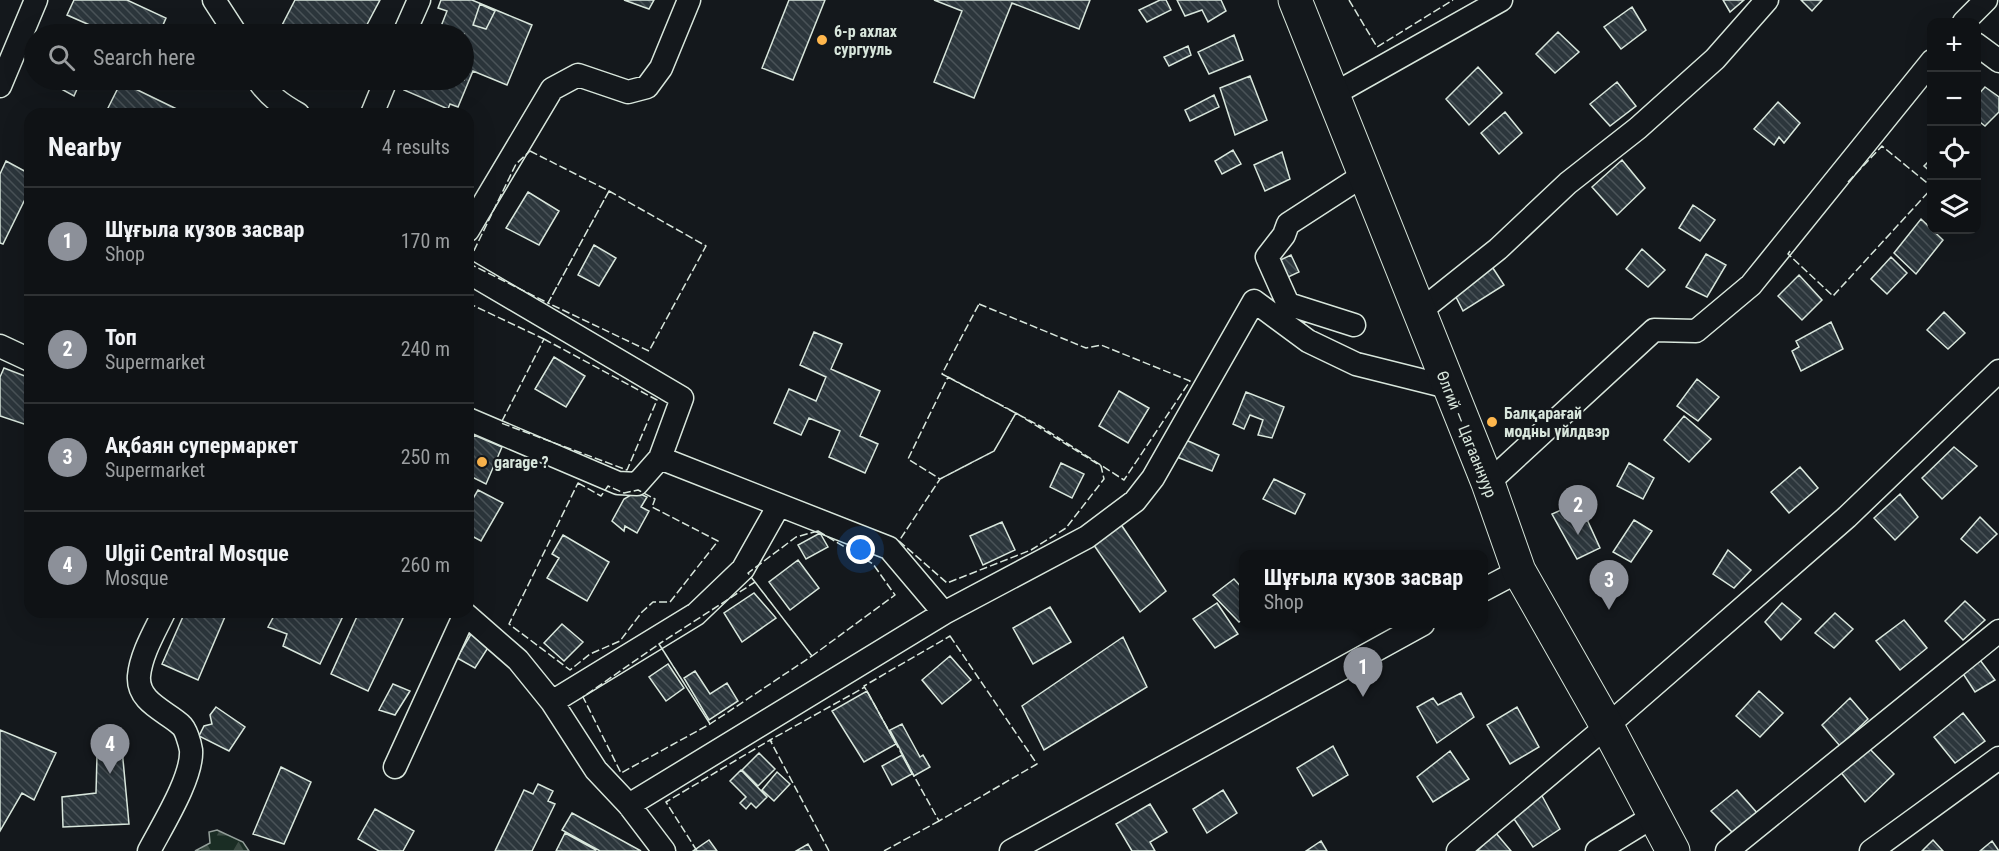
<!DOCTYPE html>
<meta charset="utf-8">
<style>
body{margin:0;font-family:"Roboto Condensed",sans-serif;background:#1d2022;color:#f1f3f6}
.controls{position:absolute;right:18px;top:18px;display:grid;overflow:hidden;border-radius:12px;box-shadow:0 6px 24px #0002}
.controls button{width:54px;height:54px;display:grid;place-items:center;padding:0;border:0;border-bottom:2px solid #2f3234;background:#0f1215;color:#f1f3f6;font:30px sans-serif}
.you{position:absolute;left:861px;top:550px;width:21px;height:21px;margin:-15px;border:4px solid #fff;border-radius:50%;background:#1a73e8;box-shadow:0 0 0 9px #1a73e833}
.badge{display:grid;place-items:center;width:39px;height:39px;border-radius:50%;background:#8c9099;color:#fff;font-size:20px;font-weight:700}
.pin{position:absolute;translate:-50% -50px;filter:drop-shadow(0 2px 3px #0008)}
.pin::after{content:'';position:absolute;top:32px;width:21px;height:18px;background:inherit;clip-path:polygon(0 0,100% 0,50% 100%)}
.popup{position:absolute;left:1239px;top:550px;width:249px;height:78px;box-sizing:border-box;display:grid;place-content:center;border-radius:12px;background:#0f1215;filter:drop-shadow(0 2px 4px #0005);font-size:20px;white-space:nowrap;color:#9b9ea0}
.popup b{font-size:22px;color:#f1f3f6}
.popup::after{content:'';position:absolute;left:50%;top:100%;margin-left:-12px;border:12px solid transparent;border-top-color:#0f1215}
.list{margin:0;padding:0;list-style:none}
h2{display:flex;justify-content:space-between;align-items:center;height:78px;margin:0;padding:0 24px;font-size:26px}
h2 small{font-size:20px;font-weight:400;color:#9b9ea0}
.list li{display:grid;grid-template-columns:39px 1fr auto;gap:18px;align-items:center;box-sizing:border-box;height:108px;padding:0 24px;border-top:2px solid #2f3234}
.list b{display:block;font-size:22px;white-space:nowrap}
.list p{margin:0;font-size:20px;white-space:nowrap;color:#9b9ea0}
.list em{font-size:20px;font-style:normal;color:#9b9ea0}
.icon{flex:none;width:33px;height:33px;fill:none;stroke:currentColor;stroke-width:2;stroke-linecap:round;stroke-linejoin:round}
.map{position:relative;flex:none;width:1999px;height:851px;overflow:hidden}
.search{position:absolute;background:#0f1215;box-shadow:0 6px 24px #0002;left:24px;top:24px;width:450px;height:66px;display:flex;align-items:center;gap:15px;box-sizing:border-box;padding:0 21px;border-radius:33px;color:#9b9ea0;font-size:22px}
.panel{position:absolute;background:#0f1215;box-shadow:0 6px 24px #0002;left:24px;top:108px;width:450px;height:510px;border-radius:18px}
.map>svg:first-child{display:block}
.forest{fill:url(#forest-firs);stroke:#939e99;stroke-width:1.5}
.building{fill:url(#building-back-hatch);stroke:#d8e6dc;stroke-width:1.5}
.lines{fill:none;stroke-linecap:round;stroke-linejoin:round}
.minor-casing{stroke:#d8e6dc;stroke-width:25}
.highway-casing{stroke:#d8e6dc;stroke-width:35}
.minor{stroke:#14181c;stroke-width:22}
.highway{stroke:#14181c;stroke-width:33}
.fence{stroke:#d8e6dc;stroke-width:1.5;stroke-dasharray:8 3;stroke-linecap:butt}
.poi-dot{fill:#ffb74d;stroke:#14181c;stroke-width:2}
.labels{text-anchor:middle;stroke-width:4.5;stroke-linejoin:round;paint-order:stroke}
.poi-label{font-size:16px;font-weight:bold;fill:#d8e6dc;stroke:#14181c;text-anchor:start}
.street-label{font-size:16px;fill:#d8e6dc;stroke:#14181c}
</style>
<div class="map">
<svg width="1999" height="851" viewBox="0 0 1999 851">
<defs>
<pattern id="forest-firs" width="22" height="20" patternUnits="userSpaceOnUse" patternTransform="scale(1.5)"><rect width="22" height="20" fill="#1a2d24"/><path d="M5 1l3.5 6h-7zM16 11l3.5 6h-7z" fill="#3b4b43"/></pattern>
<pattern id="building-back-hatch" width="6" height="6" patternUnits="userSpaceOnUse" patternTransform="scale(1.5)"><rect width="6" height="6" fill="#2c363c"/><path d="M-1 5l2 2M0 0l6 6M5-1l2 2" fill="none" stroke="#4a5358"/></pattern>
</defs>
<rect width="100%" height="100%" fill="#14181c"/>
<!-- forest -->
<path class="forest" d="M 217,830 L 243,842 L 249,851 L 195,851 L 210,843 L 209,832 Z"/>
<!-- building -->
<path class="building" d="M 74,0 L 127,0 L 166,18 L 159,34 L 110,34 L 67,15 Z
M 295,0 L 380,0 L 362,34 L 282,34 L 278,33 Z
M 441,0 L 472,0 L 532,25 L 507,85 L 473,71 L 458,107 L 450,104 L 448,109 L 404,90 L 408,84 L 400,80 L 464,80 L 464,34 L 438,34 L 447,11 L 438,8 Z
M 624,0 L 654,0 L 649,9 Z
M 789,0 L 825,0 L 793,80 L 762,68 Z
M 934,0 L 1090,0 L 1079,29 L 1012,3 L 974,98 L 934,82 L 962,11 Z
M 1160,0 L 1166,0 L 1171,10 L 1147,22 L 1139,10 Z
M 1177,0 L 1221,0 L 1226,11 L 1208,22 L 1202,10 L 1185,16 Z
M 1723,0 L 1744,0 L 1730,12 Z
M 1801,0 L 1822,0 L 1812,11 Z
M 480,4 L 495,11 L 486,29 L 473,25 Z
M 1632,7 L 1646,30 L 1621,49 L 1604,27 Z
M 70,25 L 91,34 L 65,34 Z
M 1558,32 L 1579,52 L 1555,73 L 1536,54 Z
M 1234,35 L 1243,60 L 1209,74 L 1198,52 Z
M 1188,46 L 1191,55 L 1169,66 L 1164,57 Z
M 1478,67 L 1502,93 L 1469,125 L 1446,99 Z
M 1250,76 L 1267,120 L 1235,135 L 1220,88 Z
M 45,80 L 81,80 L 74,96 Z
M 121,82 L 187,114 L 105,114 Z
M 1617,82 L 1636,106 L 1610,126 L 1590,104 Z
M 1985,87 L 1999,97 L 1999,112 L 1985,126 L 1976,119 L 1976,97 Z
M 1214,95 L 1219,107 L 1190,121 L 1185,110 Z
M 1778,102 L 1800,123 L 1784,143 L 1779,137 L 1774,145 L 1754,129 Z
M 1505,112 L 1522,133 L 1499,154 L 1481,133 Z
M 1233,150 L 1241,164 L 1222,174 L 1215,161 Z
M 1282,152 L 1290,179 L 1265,191 L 1254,165 Z
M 1932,158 L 1932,173 L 1924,166 Z
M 1622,160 L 1645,188 L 1617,215 L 1592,187 Z
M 6,161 L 30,174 L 30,189 L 3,244 L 0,243 L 0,174 Z
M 528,192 L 559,211 L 539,245 L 506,228 Z
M 1693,205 L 1715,220 L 1700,241 L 1679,228 Z
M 1921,219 L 1943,240 L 1916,274 L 1894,253 Z
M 594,245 L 616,258 L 599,286 L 578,275 Z
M 1642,249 L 1665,270 L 1648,287 L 1626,269 Z
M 1706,254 L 1726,265 L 1707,297 L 1686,287 Z
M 1291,255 L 1299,272 L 1284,279 L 1276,262 Z
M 1891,257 L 1907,273 L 1887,294 L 1871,279 Z
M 1489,262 L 1504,285 L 1463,311 L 1452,289 Z
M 1799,275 L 1822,300 L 1802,320 L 1778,296 Z
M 1944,312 L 1965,333 L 1948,349 L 1927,330 Z
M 1831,322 L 1843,349 L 1801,371 L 1792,351 L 1799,347 L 1796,341 Z
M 814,332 L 842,344 L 831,369 L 880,391 L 860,436 L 878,444 L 865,473 L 829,457 L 840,431 L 809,418 L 801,435 L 774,423 L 789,389 L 816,401 L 826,377 L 800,365 Z
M 554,357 L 585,376 L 566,407 L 535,389 Z
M 4,368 L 30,378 L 30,426 L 0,416 L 0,377 Z
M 1697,379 L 1719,397 L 1698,421 L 1677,406 Z
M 1119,391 L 1149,408 L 1128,443 L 1099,426 Z
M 1246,392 L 1284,407 L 1272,438 L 1258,435 L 1263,420 L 1250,415 L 1244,429 L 1233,424 Z
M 1684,416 L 1711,439 L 1689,462 L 1664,440 Z
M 474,435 L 502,447 L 486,484 L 468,475 L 468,448 Z
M 1186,440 L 1219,455 L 1212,471 L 1177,457 Z
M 1954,447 L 1977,466 L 1942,499 L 1922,478 Z
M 1061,463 L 1084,474 L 1072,498 L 1050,487 Z
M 1629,463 L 1654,478 L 1643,499 L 1617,486 Z
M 1800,467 L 1818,488 L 1789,513 L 1771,492 Z
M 1274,479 L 1305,494 L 1295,514 L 1263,499 Z
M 478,490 L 503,503 L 481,541 L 468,534 L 468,507 Z
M 636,492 L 647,497 L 641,507 L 649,511 L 637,533 L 625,526 L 624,531 L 612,521 L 624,499 Z
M 1900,494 L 1918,517 L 1895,540 L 1874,518 Z
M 1579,502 L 1600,548 L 1577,559 L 1552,514 Z
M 1980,517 L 1997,534 L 1977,553 L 1961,539 Z
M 1634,520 L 1652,531 L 1631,562 L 1613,552 Z
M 1002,522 L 1015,550 L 983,565 L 970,536 Z
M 1120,523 L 1166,591 L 1140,612 L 1091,541 Z
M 820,533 L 828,547 L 806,559 L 798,545 Z
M 563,535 L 609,562 L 587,601 L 547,578 L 559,558 L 552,554 Z
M 1728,550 L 1751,570 L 1734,588 L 1713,574 Z
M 798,560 L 819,588 L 790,610 L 769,582 Z
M 1234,579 L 1243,589 L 1243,619 L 1239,622 L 1213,595 Z
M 754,593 L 776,618 L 742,642 L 724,613 Z
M 1965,601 L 1985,620 L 1963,640 L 1945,621 Z
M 1217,603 L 1238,634 L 1215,648 L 1193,619 Z
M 1782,603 L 1801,619 L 1781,640 L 1765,622 Z
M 1050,607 L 1071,642 L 1033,664 L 1013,628 Z
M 185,612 L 227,612 L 198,680 L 162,664 Z
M 276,612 L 345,612 L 320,664 L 283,646 L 287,634 L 268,627 Z
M 359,612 L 396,612 L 404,616 L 368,691 L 331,674 Z
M 1835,613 L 1853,629 L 1834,648 L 1815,633 Z
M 1904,620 L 1927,648 L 1900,670 L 1876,641 Z
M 562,624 L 583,642 L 564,661 L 544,643 Z
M 474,629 L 491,643 L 475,668 L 457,658 Z
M 1123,637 L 1147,687 L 1044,750 L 1022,706 Z
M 950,656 L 971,680 L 942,704 L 922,680 Z
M 1980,660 L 1995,680 L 1975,692 L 1962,672 Z
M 668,664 L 684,688 L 666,701 L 649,677 Z
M 695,671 L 710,694 L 727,683 L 738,701 L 709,720 L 684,678 Z
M 393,684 L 410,691 L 395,715 L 379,710 Z
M 867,691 L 896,744 L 864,762 L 832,711 Z
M 1759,691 L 1783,713 L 1760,737 L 1736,716 Z
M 1461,693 L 1474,717 L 1437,743 L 1417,707 L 1433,698 L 1438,705 Z
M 1850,698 L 1868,719 L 1840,746 L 1822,725 Z
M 216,707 L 245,727 L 229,751 L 199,736 L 204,726 L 212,724 L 210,715 Z
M 1517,707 L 1539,747 L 1510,764 L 1487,725 Z
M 1963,713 L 1985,741 L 1955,763 L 1934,737 Z
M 902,724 L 920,757 L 923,755 L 930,767 L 914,776 L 890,730 Z
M 0,730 L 56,753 L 34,800 L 22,793 L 0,831 Z
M 1866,745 L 1894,774 L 1865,802 L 1839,770 Z
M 1333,746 L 1348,775 L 1313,796 L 1297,768 Z
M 122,749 L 129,824 L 63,827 L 62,797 L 96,793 L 97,755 Z
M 1450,751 L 1469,779 L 1433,802 L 1417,777 Z
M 759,753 L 775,769 L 758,786 L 742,770 Z
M 902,755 L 912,774 L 892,785 L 882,766 Z
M 281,767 L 311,782 L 284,844 L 253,834 Z
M 741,770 L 767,797 L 756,808 L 751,803 L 746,809 L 740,803 L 746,797 L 730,781 Z
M 777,772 L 790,784 L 774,801 L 762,790 Z
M 538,784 L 553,791 L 548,801 L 555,804 L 532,851 L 495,851 L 524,790 L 533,794 Z
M 1223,790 L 1237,813 L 1207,833 L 1193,809 Z
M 1737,790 L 1758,814 L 1733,833 L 1711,811 Z
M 1541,794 L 1560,829 L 1533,847 L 1512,816 Z
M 1150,804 L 1167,832 L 1150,842 L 1155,851 L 1132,851 L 1116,824 Z
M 375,809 L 414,831 L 403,851 L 379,851 L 358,839 Z
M 572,813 L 641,851 L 600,851 L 562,830 Z
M 1495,832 L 1511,851 L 1477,851 Z
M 565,833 L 596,850 L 595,851 L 556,851 Z
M 709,840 L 717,851 L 693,851 Z
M 1933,840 L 1943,851 L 1922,851 Z
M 1321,841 L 1327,851 L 1306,851 Z
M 1992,841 L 1999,851 L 1980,851 Z
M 808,844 L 812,851 L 796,851 Z"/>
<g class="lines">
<!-- minor casing -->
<g class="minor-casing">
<path id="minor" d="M 214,0 L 236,34
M 1964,22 L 1986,0
M 404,34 L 419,0
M 1976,44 L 1999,61
M 258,80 C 269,96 282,105 298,114
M 0,86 L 36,0
M 1334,94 L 1501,0
M 372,114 L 386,80
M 468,230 L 552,89 L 578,75 L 628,92 L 647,87 L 661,68 L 689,0
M 468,272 L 682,398 L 660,458 L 637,484 L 618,483 L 468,419
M 1419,312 L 1498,249 L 1568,183 L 1638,128 L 1715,59 L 1767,0
M 1354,325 L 1288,304 L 1267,257 L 1284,235 L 1288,224 L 1356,180
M 0,346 L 30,360
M 660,458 L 889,548 L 944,613
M 1488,483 L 1654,330 L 1696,331 L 1751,285 L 1932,61
M 1483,590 L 1519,571
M 463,612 L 518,660 L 552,702 L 596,770 L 629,805 L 664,851
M 552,702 L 696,614 L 743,569 L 779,505
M 395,767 L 465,614
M 629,805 L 944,613 L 1087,537 L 1135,501 L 1153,478 L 1254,301 L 1308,341 L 1356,364 L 1448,387
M 149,851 C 162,826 193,777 191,750 C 190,744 186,729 181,725 C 166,711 137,702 139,676 C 141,654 155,631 164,612
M 1011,851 L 1423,624
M 1458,851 L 1607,726 L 1847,517 L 1999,371
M 1597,851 L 1654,816
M 1727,851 L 1999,631
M 1871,851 L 1999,758"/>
</g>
<!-- highway casing -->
<g class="highway-casing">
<path id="highway" d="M 1295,0 L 1488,483 L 1519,571 L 1607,726 L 1673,851"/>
</g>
<!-- minor -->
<use href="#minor" class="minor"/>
<!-- highway -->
<use href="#highway" class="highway"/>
<!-- fence -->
<path class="fence" d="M 1349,0 L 1377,47 L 1453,0
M 530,151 L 609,191 L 548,303 L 468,263 L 516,164 Z
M 1848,182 L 1882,146 L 1932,187
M 609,191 L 706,246 L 649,351 L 548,303 Z
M 1790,251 L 1788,254 L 1833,296 L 1932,188
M 468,303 L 544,339 L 543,342
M 979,304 L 1086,348 L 1101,345 L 1190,381 L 1124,480 L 1040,426 L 942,374 Z
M 544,339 L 657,400 L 627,470 L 501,423 Z
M 948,377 L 1016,413 L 994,451 L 940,479 L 908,459 Z
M 1016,413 L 1101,466 L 1104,479 L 1066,528 L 1031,550 L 947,583 L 899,541 L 940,479 L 994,451 Z
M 578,483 L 601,496 L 608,486 L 624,493 L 638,490 L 655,499 L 652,507 L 718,541 L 670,602 L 653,602 L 642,612 L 620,641 L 590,654 L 570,670 L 509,624 Z
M 818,531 L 873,564 L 895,595 L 812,656 L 748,573 L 796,537 Z
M 755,582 L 812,656 L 710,724 L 659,644 Z
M 950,636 L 1037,764 L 939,821 L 864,686 Z
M 659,644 L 710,724 L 621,773 L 583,697 Z
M 697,851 L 666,802 L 770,740 L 772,742
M 829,851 L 770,740 L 865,687
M 884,851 L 939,821"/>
</g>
<!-- markers -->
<g class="poi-dot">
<circle cx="822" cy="40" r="6"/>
<circle cx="1492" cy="422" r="6"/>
<circle cx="482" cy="462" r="6"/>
</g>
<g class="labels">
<!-- poi labels -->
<g class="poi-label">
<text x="834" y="37">6-р ахлах<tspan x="834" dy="18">сургууль</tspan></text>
<text x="1504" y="419">Балқарағай<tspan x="1504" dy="18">модны үйлдвэр</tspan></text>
<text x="494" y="468">garage ?</text>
</g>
<!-- street labels -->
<g class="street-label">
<text transform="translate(1467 434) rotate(68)" y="6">Өлгий — Цагааннуур</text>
</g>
</g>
</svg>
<div class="controls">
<button>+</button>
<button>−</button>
<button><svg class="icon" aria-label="locate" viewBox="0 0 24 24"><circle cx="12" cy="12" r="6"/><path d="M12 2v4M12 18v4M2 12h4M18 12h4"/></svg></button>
<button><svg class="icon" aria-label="layers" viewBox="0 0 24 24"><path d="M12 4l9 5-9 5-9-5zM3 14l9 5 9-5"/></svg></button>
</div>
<div class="you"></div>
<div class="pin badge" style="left:1363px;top:697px">1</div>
<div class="popup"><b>Шұғыла кузов засвар</b>Shop</div>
<div class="pin badge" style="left:1578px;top:535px">2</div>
<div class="pin badge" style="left:1609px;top:610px">3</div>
<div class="pin badge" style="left:110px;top:774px">4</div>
<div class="search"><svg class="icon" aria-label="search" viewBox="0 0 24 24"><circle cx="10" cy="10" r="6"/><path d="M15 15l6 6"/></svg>Search here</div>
<section class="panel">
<h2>Nearby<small>4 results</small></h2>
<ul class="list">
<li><span class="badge">1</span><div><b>Шұғыла кузов засвар</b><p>Shop</p></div><em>170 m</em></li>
<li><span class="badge">2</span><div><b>Топ</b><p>Supermarket</p></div><em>240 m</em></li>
<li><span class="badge">3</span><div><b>Ақбаян супермаркет</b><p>Supermarket</p></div><em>250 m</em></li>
<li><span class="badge">4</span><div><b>Ulgii Central Mosque</b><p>Mosque</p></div><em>260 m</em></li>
</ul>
</section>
</div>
